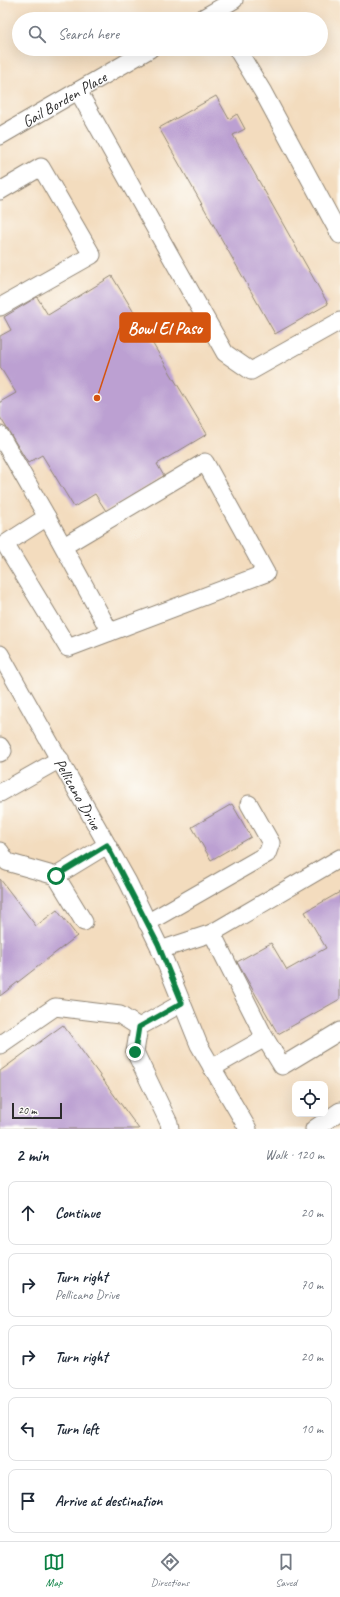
<!DOCTYPE html>
<meta charset="utf-8">
<style>
body{margin:0;font-family:Caveat,sans-serif;background:#f2f2f3;color:#1f2937}
.controls{position:absolute;right:12px;bottom:12px;display:grid;overflow:hidden;border-radius:8px;box-shadow:0 4px 16px #0002}
.controls button{width:36px;height:36px;display:grid;place-items:center;padding:0;border:0;border-bottom:1px solid #e0e1e3;background:#fff;color:#1f2937;font:20px sans-serif}
.scale{position:absolute;left:12px;bottom:10px;width:50px;box-sizing:border-box;padding-left:4px;border:2px solid #2b2b2b;border-top:0;font-size:11px;line-height:14px;white-space:nowrap;color:#2b2b2b;-webkit-text-stroke:3px #fdfcf7;paint-order:stroke}
.stop{position:absolute;width:12px;height:12px;margin:-9px;border:3px solid #0b8043;border-radius:50%;background:#fff}
.stop.end{background:#0b8043;border-color:#fff;box-shadow:0 1px 4px #0008}
.list{margin:0;padding:0;list-style:none}
h2{display:flex;justify-content:space-between;align-items:center;height:52px;margin:0;padding:0 16px;font-size:17px}
h2 small{font-size:13px;font-weight:400;color:#747a83}
.list li{display:grid;grid-template-columns:26px 1fr auto;gap:12px;align-items:center;box-sizing:border-box;height:64px;margin:0 8px 8px;padding:0 8px;border:1px solid #e0e1e3;border-radius:8px}
.list b{display:block;font-size:15px;white-space:nowrap}
.list p{margin:0;font-size:13px;white-space:nowrap;color:#747a83}
.list em{font-size:13px;font-style:normal;color:#747a83}
.icon{flex:none;width:22px;height:22px;fill:none;stroke:currentColor;stroke-width:2;stroke-linecap:round;stroke-linejoin:round}
.map{position:relative;flex:none;width:340px;height:1129px;overflow:hidden}
.search{position:absolute;background:#fff;box-shadow:0 4px 16px #0002;left:12px;right:12px;top:12px;height:44px;display:flex;align-items:center;gap:10px;box-sizing:border-box;padding:0 14px;border-radius:22px;color:#747a83;font-size:15px}
.sheet{height:412px;background:#fff}
nav{display:flex;justify-content:space-around;align-items:center;box-sizing:border-box;height:56px;border-top:1px solid #e0e1e3;background:#fff;font-size:11px;color:#747a83}
nav a{display:grid;justify-items:center;gap:2px}
nav .on{color:#0b8043}
.map>svg:first-child{display:block}
.building{fill:#bca0d2}
.lines{fill:none;stroke-linecap:round;stroke-linejoin:round}
.minor-casing{stroke:#8f8474;stroke-width:19}
.minor{stroke:#fff;stroke-width:17}
.route{stroke:#0b8043;stroke-width:5}
.labels{text-anchor:middle;stroke-width:3;stroke-linejoin:round;paint-order:stroke}
.street-label{font-size:16px;fill:#2b2b2b;stroke:#fdfcf7}
.leader{fill:none;stroke:#d5540f;stroke-width:1.5}
.callout-dot{fill:#d5540f;stroke:#fdfcf7;stroke-width:1.5}
.callout{fill:#d5540f;stroke:#d5540f;stroke-width:1.5}
.callout-label{font-size:17px;text-anchor:middle;font-weight:bold;fill:#fff}
</style>
<div class="map">
<svg width="340" height="1129" viewBox="0 0 340 1129">
<rect width="100%" height="100%" fill="#fdfcf7"/>
<filter id="ink" filterUnits="userSpaceOnUse"><feTurbulence type="fractalNoise" baseFrequency=".025" numOctaves="2"/><feDisplacementMap in="SourceGraphic" scale="8" xChannelSelector="R" yChannelSelector="G"/><feConvolveMatrix kernelMatrix="1 2 1 2 8 2 1 2 1" color-interpolation-filters="sRGB"/></filter>
<filter id="wash" filterUnits="userSpaceOnUse"><feTurbulence type="fractalNoise" baseFrequency=".012" numOctaves="4" result="noise"/><feDisplacementMap in="SourceGraphic" scale="16" xChannelSelector="R" yChannelSelector="G"/><feGaussianBlur stdDeviation="0.9" result="paint"/><feColorMatrix in="noise" values="0 0 0 0 0 0 0 0 0 0 0 0 0 0 0 0 0 1.4 0 .05"/><feComposite in="paint" operator="in"/></filter>
<g filter="url(#wash)">
<rect width="100%" height="100%" fill="#f3dcbe"/>
<g id="blocks">
<!-- building -->
<path class="building" d="M 216,96 L 229,119 L 237,114 L 245,129 L 233,135 L 328,304 L 275,334 L 159,128 Z
M 112,276 L 207,434 L 157,464 L 164,476 L 106,511 L 95,494 L 74,507 L 42,455 L 28,463 L 0,417 L 0,402 L 16,393 L 0,367 L 0,336 L 11,330 L 4,317 L 37,297 L 48,315 Z
M 232,804 L 251,837 L 211,860 L 192,827 Z
M 0,879 L 36,926 L 57,910 L 77,936 L 0,996 Z
M 340,892 L 340,999 L 278,1034 L 237,962 L 271,943 L 287,970 L 326,948 L 305,912 Z
M 63,1025 L 139,1129 L 0,1129 L 0,1071 Z"/>
</g>
</g>
<g filter="url(#ink)">
<use href="#blocks" fill-opacity="0" stroke="#8f8474" stroke-width="1"/>
<g class="lines">
<!-- minor casing -->
<g class="minor-casing">
<g id="minor">
<path d="M 201,19 L 234,0"/>
<path d="M 237,49 L 263,92 L 340,235"/>
<path d="M 78,91 L 225,353 L 251,371 L 340,321"/>
<path id="s1" d="M 0,136 L 150,49"/>
<path d="M 0,191 L 41,167 L 92,255 L 0,307"/>
<path d="M 0,435 L 47,517 L 5,544 L 68,648 L 266,573 L 205,462 L 64,546"/>
<path d="M 47,517 L 110,632"/>
<path id="s2" d="M 0,654 L 128,882 L 158,944 L 199,1045 L 248,1129"/>
<path d="M 0,746 L 3,751 L 0,753"/>
<path d="M 0,793 L 60,759"/>
<path d="M 0,851 L 7,862 L 56,876 L 84,922"/>
<path d="M 56,876 L 107,845"/>
<path d="M 147,923 L 267,854 L 271,843 L 249,804"/>
<path d="M 212,933 L 340,858"/>
<path d="M 160,950 L 212,933 L 265,1038 L 212,1068"/>
<path d="M 265,1038 L 282,1066 L 340,1031"/>
<path d="M 0,1045 L 55,1007 L 120,1015 L 139,1027"/>
<path d="M 170,1129 L 169,1123 L 135,1052 L 139,1027 L 182,1003"/>
<path d="M 314,1129 L 340,1111"/>
</g>
</g>
<!-- minor -->
<use href="#minor" class="minor"/>
</g>
</g>
<g class="lines" filter="url(#ink)">
<!-- route -->
<path class="route" d="M 56,876 L 107,845 L 158,944 L 182,1003 L 139,1027 L 135,1052"/>
</g>
<g class="labels">
<!-- street labels -->
<g class="street-label">
<text dy="6" stroke="none"><textPath href="#s1" startOffset="74">Gail Borden Place</textPath></text>
<text dy="6" stroke="none"><textPath href="#s2" startOffset="160">Pellicano Drive</textPath></text>
</g>
</g>
<!-- callouts -->
<path class="leader" d="M97 398L120 328"/>
<circle class="callout-dot" cx="97" cy="398" r="4"/>
<rect class="callout" x="120" y="313" width="90" height="29" rx="4"/>
<g class="callout-label">
<text x="165" y="334">Bowl El Paso</text>
</g>
</svg>
<div class="controls">
<button><svg class="icon" aria-label="locate" viewBox="0 0 24 24"><circle cx="12" cy="12" r="6"/><path d="M12 2v4M12 18v4M2 12h4M18 12h4"/></svg></button>
</div>
<div class="scale">20 m</div>
<div class="stop" style="left:56px;top:876px"></div>
<div class="stop end" style="left:135px;top:1052px"></div>
<div class="search"><svg class="icon" aria-label="search" viewBox="0 0 24 24"><circle cx="10" cy="10" r="6"/><path d="M15 15l6 6"/></svg>Search here</div>
</div>
<section class="sheet">
<h2>2 min<small>Walk · 120 m</small></h2>
<ul class="list">
<li><svg class="icon" aria-label="ahead" viewBox="0 0 24 24"><path d="M12 20V5M6 11l6-6 6 6"/></svg><div><b>Continue</b></div><em>20 m</em></li>
<li><svg class="icon" aria-label="right" viewBox="0 0 24 24"><path d="M7 20v-9h11M14 6l5 5-5 5"/></svg><div><b>Turn right</b><p>Pellicano Drive</p></div><em>70 m</em></li>
<li><svg class="icon" aria-label="right" viewBox="0 0 24 24"><path d="M7 20v-9h11M14 6l5 5-5 5"/></svg><div><b>Turn right</b></div><em>20 m</em></li>
<li><svg class="icon" aria-label="left" viewBox="0 0 24 24"><path d="M17 20v-9H6M10 6l-5 5 5 5"/></svg><div><b>Turn left</b></div><em>10 m</em></li>
<li><svg class="icon" aria-label="arrive" viewBox="0 0 24 24"><path d="M6 21V4h12l-3 4 3 4H6"/></svg><div><b>Arrive at destination</b></div></li>
</ul>
</section>
<nav>
<a class="on"><svg class="icon" aria-label="map" viewBox="0 0 24 24"><path d="M3 6l6-2 6 2 6-2v14l-6 2-6-2-6 2zM9 4v14M15 6v14"/></svg>Map</a>
<a><svg class="icon" aria-label="directions" viewBox="0 0 24 24"><path d="M12 3l9 9-9 9-9-9zM9 14v-3h6M13 9l2 2-2 2"/></svg>Directions</a>
<a><svg class="icon" aria-label="saved" viewBox="0 0 24 24"><path d="M7 4h10v16l-5-4-5 4z"/></svg>Saved</a>
</nav>
